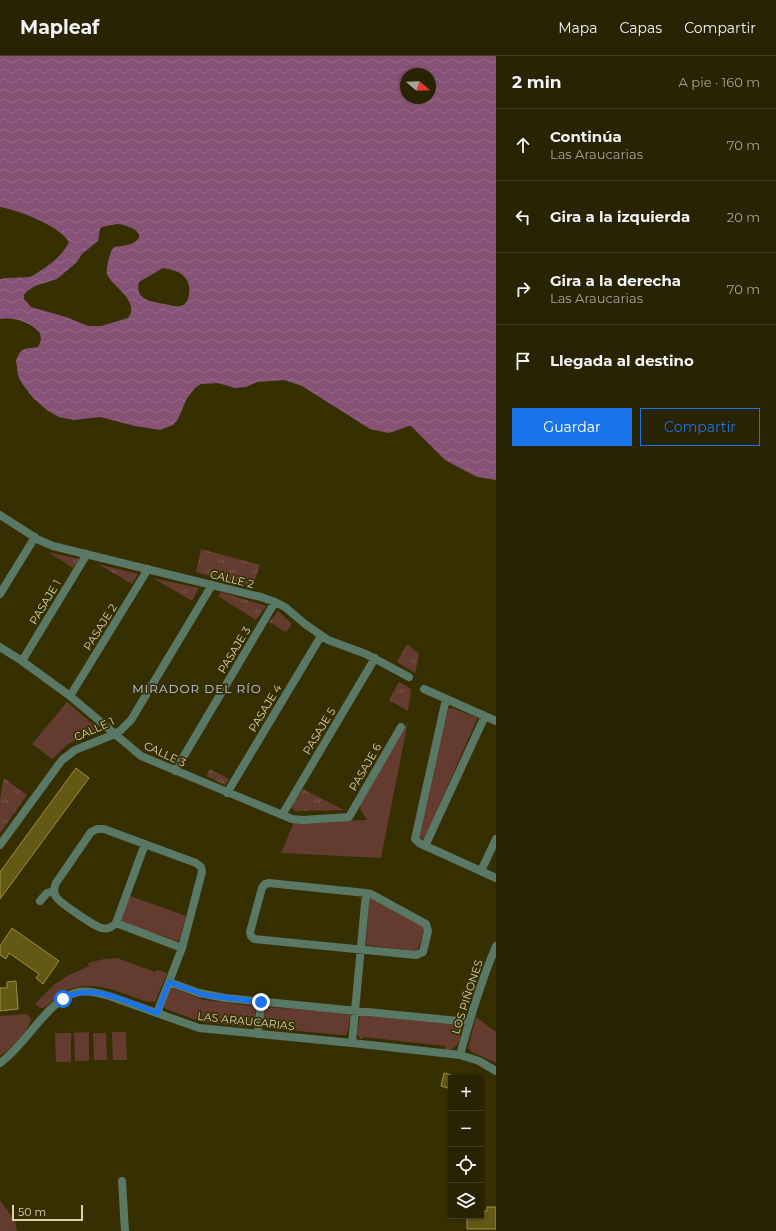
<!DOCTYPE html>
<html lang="es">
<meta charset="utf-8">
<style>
body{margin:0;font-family:Montserrat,sans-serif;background:#302b0c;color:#f1f3f6}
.controls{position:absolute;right:12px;bottom:12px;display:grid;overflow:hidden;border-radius:0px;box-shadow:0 1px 3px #0004}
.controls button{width:36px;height:36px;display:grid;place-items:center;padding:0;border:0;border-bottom:1px solid #444024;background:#282302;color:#f1f3f6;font:20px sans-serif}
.compass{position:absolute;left:400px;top:12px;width:36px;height:36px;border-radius:50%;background:#282302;box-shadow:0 1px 3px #0004;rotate:109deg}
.scale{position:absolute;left:12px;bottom:10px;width:71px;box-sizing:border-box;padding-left:4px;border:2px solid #dad4ae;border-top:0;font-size:11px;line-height:14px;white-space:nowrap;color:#dad4ae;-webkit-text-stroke:3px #362f02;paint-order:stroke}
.stop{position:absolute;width:12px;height:12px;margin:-9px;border:3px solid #1a73e8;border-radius:50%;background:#fff}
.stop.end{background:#1a73e8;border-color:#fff;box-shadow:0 1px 4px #0008}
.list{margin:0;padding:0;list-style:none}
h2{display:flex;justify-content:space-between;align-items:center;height:52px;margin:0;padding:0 16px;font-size:17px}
h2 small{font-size:13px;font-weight:400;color:#a5a499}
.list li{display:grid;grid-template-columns:26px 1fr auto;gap:12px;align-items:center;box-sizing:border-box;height:72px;padding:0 16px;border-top:1px solid #444024}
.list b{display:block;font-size:15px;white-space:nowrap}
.list p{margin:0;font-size:13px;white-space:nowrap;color:#a5a499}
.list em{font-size:13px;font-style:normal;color:#a5a499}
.actions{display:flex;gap:8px;padding:12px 16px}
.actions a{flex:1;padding:9px 0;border:1px solid #1a73e8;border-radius:0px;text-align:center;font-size:14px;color:#1a73e8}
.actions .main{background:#1a73e8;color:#fff}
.icon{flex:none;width:22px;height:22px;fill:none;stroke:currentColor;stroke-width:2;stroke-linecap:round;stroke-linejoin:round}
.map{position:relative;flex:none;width:496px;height:1175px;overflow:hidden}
header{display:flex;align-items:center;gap:24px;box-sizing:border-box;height:56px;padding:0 20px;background:#282302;border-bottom:1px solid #444024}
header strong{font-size:19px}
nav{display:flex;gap:22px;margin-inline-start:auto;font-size:14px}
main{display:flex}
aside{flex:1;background:#282302}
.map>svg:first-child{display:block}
.grass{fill:url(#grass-tufts)}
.park{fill:#633c2f}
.water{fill:url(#water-waves);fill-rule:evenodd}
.building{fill:#635814;stroke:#9d8f41}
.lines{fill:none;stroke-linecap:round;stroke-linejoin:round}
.minor{stroke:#597866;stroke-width:8}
.tertiary{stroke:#597866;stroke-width:8}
.route{stroke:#1a73e8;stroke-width:5}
.labels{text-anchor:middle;stroke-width:3.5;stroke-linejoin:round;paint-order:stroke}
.street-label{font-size:11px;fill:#dad4ae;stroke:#362f02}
.neighbourhood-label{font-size:12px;letter-spacing:1px;fill:#c6cbf6;stroke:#362f02}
</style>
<header>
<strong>Mapleaf</strong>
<nav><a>Mapa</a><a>Capas</a><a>Compartir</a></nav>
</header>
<main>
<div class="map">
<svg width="496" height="1175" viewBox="0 0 496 1175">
<defs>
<pattern id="grass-tufts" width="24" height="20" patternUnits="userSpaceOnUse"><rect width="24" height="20" fill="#633c2f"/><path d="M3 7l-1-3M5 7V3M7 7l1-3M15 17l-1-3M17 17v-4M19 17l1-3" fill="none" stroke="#79574b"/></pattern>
<pattern id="water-waves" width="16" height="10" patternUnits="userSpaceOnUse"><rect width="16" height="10" fill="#865275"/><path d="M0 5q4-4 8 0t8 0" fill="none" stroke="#966a86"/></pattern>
</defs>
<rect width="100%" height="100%" fill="#362f02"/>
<!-- grass -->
<path class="grass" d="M 201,493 L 260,509 L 252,532 L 196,516 Z
M 48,496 L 79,503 L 73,512 Z
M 98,508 L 138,518 L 132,528 Z
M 153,522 L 199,532 L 192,545 Z
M 221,536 L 266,550 L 256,564 L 218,540 Z
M 278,555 L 292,568 L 286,576 L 269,566 Z
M 407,588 L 419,598 L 415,617 L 397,606 Z
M 399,626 L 411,633 L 408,655 L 389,644 Z
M 210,713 L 229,723 L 225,729 L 206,720 Z
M 4,722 L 27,739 L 0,777 L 0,744 Z
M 303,733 L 344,754 L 295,755 L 291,751 Z"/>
<!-- park -->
<path class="park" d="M 67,646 L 100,674 L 80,682 L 68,688 L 52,703 L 32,688 Z
M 452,652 L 476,661 L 477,663 L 425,782 L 421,783 L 419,779 L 448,653 Z
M 408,666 L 381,802 L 281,797 L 294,766 L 367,764 L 361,755 L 360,747 Z
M 130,840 L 186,860 L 180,882 L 178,885 L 124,867 L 121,863 Z
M 369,841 L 423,870 L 424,876 L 418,893 L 414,895 L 366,889 Z
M 117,902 L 155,916 L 157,914 L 167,917 L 155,946 L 148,946 C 123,938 94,922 68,934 C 58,938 52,948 43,952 L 40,952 L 35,948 L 55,928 L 69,919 L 89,910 L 88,907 L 104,903 Z
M 172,932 L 204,944 L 253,950 L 256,954 L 255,965 L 252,970 L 247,971 L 201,966 L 166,953 L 164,951 L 169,934 Z
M 267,951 L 348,957 L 350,959 L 348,975 L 346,979 L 342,979 L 265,972 C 262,967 262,955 267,951 Z
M 27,958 L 31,962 C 30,973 10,994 0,1000 L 0,960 Z
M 360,959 L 456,969 L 461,974 C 461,986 457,994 445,994 L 445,990 L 363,981 L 363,983 L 360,983 L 357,978 Z
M 476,961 L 496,976 L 496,1007 L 472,996 L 468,992 Z
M 89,976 L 89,1005 L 75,1005 L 74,977 Z
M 112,976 L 126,976 L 127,1004 L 113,1004 Z
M 55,977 L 71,977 L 71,1006 L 56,1006 Z
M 93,977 L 106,977 L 107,1004 L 94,1004 Z
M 0,1144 L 15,1165 L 17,1175 L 0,1175 Z"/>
<!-- water -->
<path class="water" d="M 0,0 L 496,0 L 496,424 L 477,421 L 445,404 L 411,370 L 409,370 L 389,377 L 370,373 L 302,330 L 284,324 L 257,326 L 246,331 L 235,332 L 218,327 L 201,328 L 195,332 L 187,342 L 178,363 L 173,369 L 160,374 L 135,370 L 100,361 L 74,364 L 59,361 L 48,355 L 33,342 L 23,329 L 18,320 L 16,304 L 20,296 L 24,293 L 38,291 L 41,284 L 40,277 C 30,266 15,261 0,263 L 0,223 C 10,221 19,222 29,221 C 33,220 36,217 40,215 C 52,207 62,200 69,186 C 60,170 18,154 0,151 ZM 406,18 L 430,18 L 430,42 L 406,42 ZM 117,168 C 123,168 148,175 136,185 C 130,190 120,190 114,191 C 111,195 110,198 109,202 C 108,207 106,213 107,218 C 112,231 141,245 128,262 L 101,270 L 88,270 L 66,261 L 31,251 L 24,243 L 24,239 L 26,236 L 35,230 L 57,223 L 77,206 L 82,198 L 98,185 L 100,173 L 102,171 ZM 163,212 C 179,214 192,221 189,239 C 188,243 187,247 183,249 C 177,252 171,249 165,248 C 153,246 134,244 139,226 Z"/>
<!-- building -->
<path class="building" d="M 76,712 L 89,722 L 0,843 L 0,816 Z
M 12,872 L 59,905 L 43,928 L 36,922 L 39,918 L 9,897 L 6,903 L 0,899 L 0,890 Z
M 16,925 L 18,953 L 0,955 L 0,932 L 7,932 L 7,926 Z
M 444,1017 L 451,1019 L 451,1033 L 441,1030 Z
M 487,1151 L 496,1151 L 496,1173 L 467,1173 L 467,1160 L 481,1160 L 481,1155 L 487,1155 Z"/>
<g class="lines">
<!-- minor -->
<path class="minor" d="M 0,459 L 39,484 L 53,490 L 261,541 L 275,546 L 285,551 L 305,568 L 328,584 L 366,598 L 409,621
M 0,538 L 35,481
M 0,591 L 22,605 L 70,640 L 141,700 L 292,763 L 303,764 L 349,761 L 401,671
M 22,605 L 87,498
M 424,633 L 496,665
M 70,640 L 148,513
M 446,643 L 415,783 L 419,787 L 496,822
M 175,715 L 275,546
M 227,737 L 321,580
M 282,759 L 375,602
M 145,788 L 116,867 C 112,871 108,874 102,872 C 95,871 62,848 57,842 C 53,838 54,831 56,827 L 91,776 L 97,773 L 104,773 L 196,807 L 201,811 L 202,816 L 182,892 L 157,957
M 0,789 L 62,704 L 75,694 L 115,678 L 121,674 L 131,664 L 212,529
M 425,790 L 485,660
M 481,815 L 496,783
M 269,827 L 366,837 L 371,838 L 426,868 L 428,875 L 423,896 L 416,899 L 254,883 L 251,880 L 250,876 L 262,832 L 265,828 Z
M 40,845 L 47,837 L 54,835
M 116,867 L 182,892
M 169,926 L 199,937 L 225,942 L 469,966
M 258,978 L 261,946
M 352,987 L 366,837
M 460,999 C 470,962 481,925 496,890
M 122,1125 L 125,1175"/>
<!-- tertiary -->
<path class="tertiary" d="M 0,1007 C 26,989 48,943 78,936 C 88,934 99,937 109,940 L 199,972 L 352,987 L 460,999 L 479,1005 L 496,1015"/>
</g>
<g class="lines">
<!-- route -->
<path class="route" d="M 63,943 C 91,925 129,947 157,957 L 169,926 L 205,939 L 261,946"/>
</g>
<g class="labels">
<!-- street labels -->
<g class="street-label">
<text transform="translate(232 523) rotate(14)" y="4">CALLE 2</text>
<text transform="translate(45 546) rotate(-59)" y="4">PASAJE 1</text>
<text transform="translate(100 571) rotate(-58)" y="4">PASAJE 2</text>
<text transform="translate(234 594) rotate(-59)" y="4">PASAJE 3</text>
<text transform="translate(265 652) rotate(-59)" y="4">PASAJE 4</text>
<text transform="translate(94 673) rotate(-24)" y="4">CALLE 1</text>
<text transform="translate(319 675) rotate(-59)" y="4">PASAJE 5</text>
<text transform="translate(165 698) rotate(25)" y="4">CALLE 3</text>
<text transform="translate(365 711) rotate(-60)" y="4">PASAJE 6</text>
<text transform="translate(467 941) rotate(-72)" y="4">LOS PIÑONES</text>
<text transform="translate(246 965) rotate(6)" y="4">LAS ARAUCARIAS</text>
</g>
<!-- neighbourhood labels -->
<g class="neighbourhood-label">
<text x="197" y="637">MIRADOR DEL RÍO</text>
</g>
</g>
</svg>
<div class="controls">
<button>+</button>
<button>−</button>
<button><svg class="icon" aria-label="locate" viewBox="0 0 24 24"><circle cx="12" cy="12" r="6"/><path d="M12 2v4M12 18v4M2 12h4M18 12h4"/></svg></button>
<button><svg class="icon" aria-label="layers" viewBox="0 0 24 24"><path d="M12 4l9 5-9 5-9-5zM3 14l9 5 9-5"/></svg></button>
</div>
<svg class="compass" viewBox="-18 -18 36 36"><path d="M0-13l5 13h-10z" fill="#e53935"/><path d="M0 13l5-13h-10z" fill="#a5a499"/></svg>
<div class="scale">50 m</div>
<div class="stop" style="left:63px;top:943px"></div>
<div class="stop end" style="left:261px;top:946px"></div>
</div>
<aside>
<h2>2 min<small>A pie · 160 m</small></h2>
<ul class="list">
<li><svg class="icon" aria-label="ahead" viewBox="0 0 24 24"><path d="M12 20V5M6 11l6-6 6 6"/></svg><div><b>Continúa</b><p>Las Araucarias</p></div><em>70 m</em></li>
<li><svg class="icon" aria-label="left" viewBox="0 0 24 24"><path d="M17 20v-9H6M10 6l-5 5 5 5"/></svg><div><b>Gira a la izquierda</b></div><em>20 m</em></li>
<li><svg class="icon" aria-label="right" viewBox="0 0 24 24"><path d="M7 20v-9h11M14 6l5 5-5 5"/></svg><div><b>Gira a la derecha</b><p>Las Araucarias</p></div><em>70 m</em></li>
<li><svg class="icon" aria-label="arrive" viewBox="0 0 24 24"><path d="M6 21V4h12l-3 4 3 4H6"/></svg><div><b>Llegada al destino</b></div></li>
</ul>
<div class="actions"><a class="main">Guardar</a><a>Compartir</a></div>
</aside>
</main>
